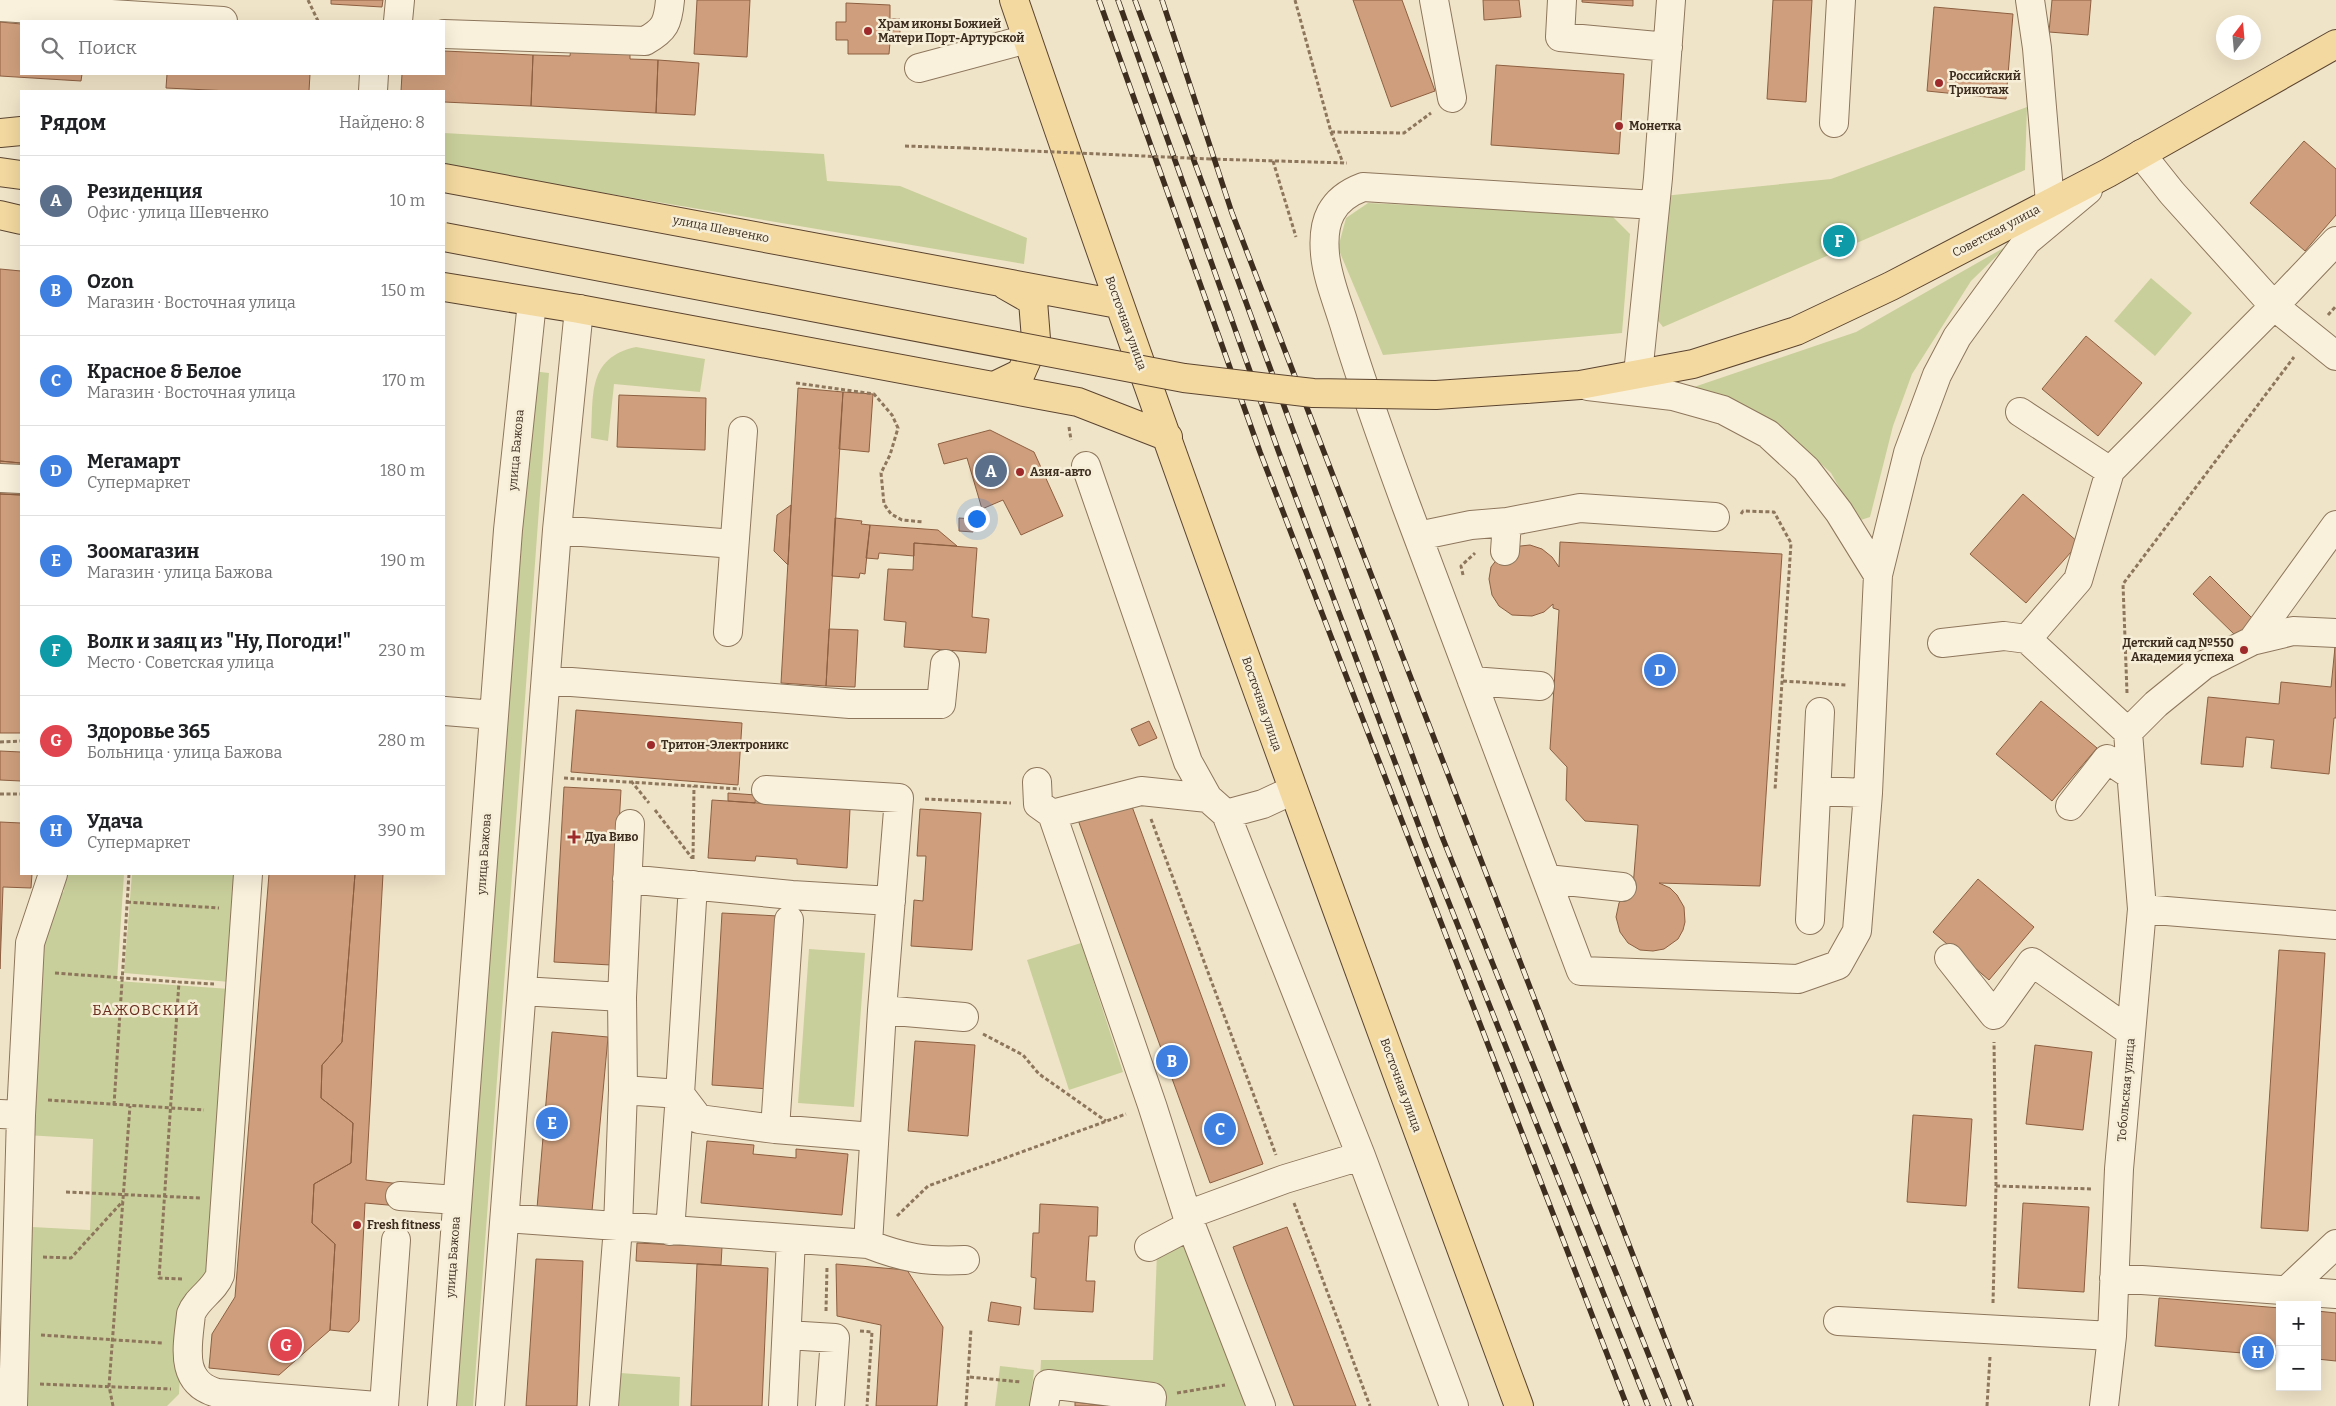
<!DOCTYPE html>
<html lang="ru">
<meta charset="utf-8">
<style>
body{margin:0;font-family:Bitter,serif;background:#f6f6f6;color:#202124}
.controls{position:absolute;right:15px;bottom:15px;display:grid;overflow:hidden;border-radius:0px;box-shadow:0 5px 20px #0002}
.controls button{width:45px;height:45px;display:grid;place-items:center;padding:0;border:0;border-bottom:1px solid #e0e0e0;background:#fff;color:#202124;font:25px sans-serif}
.compass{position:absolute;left:2216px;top:15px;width:45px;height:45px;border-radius:50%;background:#fff;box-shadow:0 5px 20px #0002;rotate:16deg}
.you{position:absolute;left:976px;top:518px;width:18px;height:18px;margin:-12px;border:4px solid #fff;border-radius:50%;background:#1a73e8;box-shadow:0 0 0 8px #1a73e833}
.badge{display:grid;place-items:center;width:32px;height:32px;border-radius:50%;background:#db2777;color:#fff;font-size:16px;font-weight:700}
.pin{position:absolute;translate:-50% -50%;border:2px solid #fff;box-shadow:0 1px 5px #0006}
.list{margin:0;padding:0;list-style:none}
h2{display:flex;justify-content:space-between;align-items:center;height:65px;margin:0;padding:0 20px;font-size:21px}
h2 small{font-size:16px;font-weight:400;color:#757577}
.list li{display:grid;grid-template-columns:32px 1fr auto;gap:15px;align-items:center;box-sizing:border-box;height:90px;padding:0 20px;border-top:1px solid #e0e0e0}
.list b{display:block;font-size:19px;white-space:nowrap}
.list p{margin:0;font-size:16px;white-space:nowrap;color:#757577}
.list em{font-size:16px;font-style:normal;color:#757577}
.icon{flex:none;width:28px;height:28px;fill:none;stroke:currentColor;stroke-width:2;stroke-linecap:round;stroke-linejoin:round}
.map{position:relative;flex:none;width:2336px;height:1406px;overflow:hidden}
.search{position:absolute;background:#fff;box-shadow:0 5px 20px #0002;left:20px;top:20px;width:425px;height:55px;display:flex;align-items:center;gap:12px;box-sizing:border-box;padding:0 18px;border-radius:0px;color:#757577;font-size:19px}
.panel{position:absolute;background:#fff;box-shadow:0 5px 20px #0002;left:20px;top:90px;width:425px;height:785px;border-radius:0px}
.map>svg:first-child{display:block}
.green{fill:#c9cf9b}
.building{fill:#cf9f7d;stroke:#8d5f41}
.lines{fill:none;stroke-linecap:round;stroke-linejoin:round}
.minor-casing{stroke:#8d765c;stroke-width:30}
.major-casing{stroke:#5b4430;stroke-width:30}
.path{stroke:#8d765c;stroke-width:3;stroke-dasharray:4 2.5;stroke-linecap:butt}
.minor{stroke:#faf1dc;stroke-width:28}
.major{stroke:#f3d9a0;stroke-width:28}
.rail-casing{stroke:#3d2e20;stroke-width:5.5}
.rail{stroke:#f7eed8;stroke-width:4;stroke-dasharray:11;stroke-linecap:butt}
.major-bridge-casing{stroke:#5b4430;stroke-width:30;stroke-linecap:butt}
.path-bridge{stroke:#8d765c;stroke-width:3;stroke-dasharray:4 2.5;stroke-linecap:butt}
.major-bridge{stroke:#f3d9a0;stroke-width:28}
.poi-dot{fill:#9e2a2b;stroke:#f7eed8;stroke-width:2}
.labels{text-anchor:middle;stroke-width:5;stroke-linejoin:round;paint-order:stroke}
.poi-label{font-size:12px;font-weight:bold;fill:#3d2e20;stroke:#f7eed8;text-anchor:start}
.street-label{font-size:12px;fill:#3d2e20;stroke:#f7eed8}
.quarter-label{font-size:15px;letter-spacing:1px;fill:#6b2e1e;stroke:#f7eed8}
</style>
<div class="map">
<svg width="2336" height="1406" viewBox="0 0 2336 1406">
<rect width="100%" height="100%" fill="#f0e4c8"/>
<!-- green -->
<path class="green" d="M 2027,107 L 2025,170 L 1663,327 L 1651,312 L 1663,196 L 1831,179 Z
M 444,133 L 824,154 L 827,181 L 900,186 L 1027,238 L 1024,264 L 444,166 Z
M 1368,203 L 1611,215 L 1630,234 L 1622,333 L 1383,355 L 1338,248 L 1346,218 Z
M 2007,246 L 1971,281 L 1912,374 L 1893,426 L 1870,517 L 1858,521 L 1831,473 L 1786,432 L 1691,388 L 1856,332 Z
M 2151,278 L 2192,313 L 2155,356 L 2114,321 Z
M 636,347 L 705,359 L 700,392 L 614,384 L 608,441 L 591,438 C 594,396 586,358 636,347 Z
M 532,371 L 549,373 L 473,1406 L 454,1406 Z
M 65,874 L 124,874 L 117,981 L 230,989 L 210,1269 L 184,1296 L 179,1394 L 167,1406 L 26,1406 L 32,1227 L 90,1230 L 93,1139 L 25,1135 L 37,925 L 64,891 Z
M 132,874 L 238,874 L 230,982 L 124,973 Z
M 1081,943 L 1123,1072 L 1069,1090 L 1027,960 Z
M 809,949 L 865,953 L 854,1107 L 798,1103 Z
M 1185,1235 L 1251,1406 L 1157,1406 L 1040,1378 L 1041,1360 L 1153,1360 L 1157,1251 Z
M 1000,1366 L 1034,1370 L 1030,1406 L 995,1406 Z
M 620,1373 L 680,1377 L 679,1406 L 618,1406 Z"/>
<!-- building -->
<path class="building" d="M 331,0 L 383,0 L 382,7 L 331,4 Z
M 697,0 L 750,0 L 747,57 L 694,54 Z
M 1353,0 L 1402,0 L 1435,91 L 1391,107 Z
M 1483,0 L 1519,0 L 1521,17 L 1484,20 Z
M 1582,0 L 1633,0 L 1633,6 L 1582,2 Z
M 1773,0 L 1812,0 L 1806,102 L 1767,99 Z
M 2052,0 L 2091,0 L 2088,35 L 2049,32 Z
M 846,3 L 890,5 L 890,19 L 900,19 L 900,39 L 890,42 L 889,54 L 848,54 L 848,40 L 836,40 L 836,22 L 846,22 Z
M 1934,7 L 2013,14 L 2006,99 L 1927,91 Z
M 0,22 L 21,24 L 21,74 L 82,74 L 81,81 L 0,76 Z
M 571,47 L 630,50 L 630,59 L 658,60 L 656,113 L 531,106 L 533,55 L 570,56 Z
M 444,51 L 533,55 L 531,106 L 444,102 L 444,91 L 401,91 L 402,74 L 444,74 Z
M 658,60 L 699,63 L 695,115 L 656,113 Z
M 1496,65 L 1624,74 L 1619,154 L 1491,145 Z
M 167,74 L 310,74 L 309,91 L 231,91 L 166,88 Z
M 2304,141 L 2336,169 L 2336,215 L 2305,251 L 2250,203 Z
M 0,269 L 21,271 L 21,463 L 0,461 Z
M 2086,336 L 2142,383 L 2098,436 L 2042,389 Z
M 798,388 L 843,392 L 826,686 L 781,683 Z
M 843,392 L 873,394 L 869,452 L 839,449 Z
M 619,395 L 706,398 L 705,450 L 617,447 Z
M 990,430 L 1034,452 L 1063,516 L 1021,535 L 1003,500 L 982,509 L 967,458 L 944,464 L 938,444 Z
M 0,461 L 21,463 L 21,495 L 0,494 Z
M 0,494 L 21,495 L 21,733 L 0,733 Z
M 2023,494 L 2079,543 L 2026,603 L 1970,554 Z
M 791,505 L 788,565 L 774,551 L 777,515 Z
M 835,518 L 862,521 L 861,524 L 870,525 L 865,574 L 860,573 L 859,578 L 832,576 Z
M 959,518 L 973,519 L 973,532 L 959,531 Z
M 870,525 L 938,530 L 957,546 L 914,543 L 914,556 L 879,553 L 878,559 L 866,558 Z
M 1560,542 L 1782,554 L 1760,886 L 1659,883 L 1670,888 L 1677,895 L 1684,907 L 1685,922 L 1683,930 L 1678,939 L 1664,949 L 1653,951 L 1640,950 L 1628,943 L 1620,932 L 1616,917 L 1619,903 L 1625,894 L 1633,887 L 1638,825 L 1585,821 L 1566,800 L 1567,767 L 1550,749 L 1559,610 L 1553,608 L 1553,604 L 1544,612 L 1532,616 L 1512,615 L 1499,606 L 1492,595 L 1489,579 L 1491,567 L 1501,554 L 1511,547 L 1530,545 L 1542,549 L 1552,557 L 1559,567 Z
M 914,543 L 977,548 L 972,617 L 989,619 L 986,653 L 904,647 L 906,622 L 884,620 L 888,569 L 913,570 Z
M 2210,576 L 2254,620 L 2237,637 L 2193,594 Z
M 829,629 L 858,630 L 855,687 L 826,686 Z
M 2335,647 L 2336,718 L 2334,718 L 2329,774 L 2271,768 L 2274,740 L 2246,737 L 2243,767 L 2201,764 L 2208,697 L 2279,704 L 2281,682 L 2331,687 Z
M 2041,701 L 2097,748 L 2052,801 L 1996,754 Z
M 576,710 L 742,723 L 738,785 L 571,772 Z
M 1149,721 L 1157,738 L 1139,746 L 1131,729 Z
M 0,751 L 21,752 L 21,781 L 0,780 Z
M 564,787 L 621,790 L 611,965 L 554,962 Z
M 728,793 L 756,795 L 755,803 L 728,801 Z
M 712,800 L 850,809 L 847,868 L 797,864 L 797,859 L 756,856 L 755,861 L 708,858 Z
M 1130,801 L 1263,1164 L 1210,1183 L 1078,820 Z
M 920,809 L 981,813 L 972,950 L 911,946 L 914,900 L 923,901 L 926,856 L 917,856 Z
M 0,822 L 21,823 L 21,874 L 32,874 L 31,888 L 3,887 L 0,969 Z
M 269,874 L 355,874 L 342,1042 L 322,1065 L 321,1098 L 353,1123 L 351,1163 L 314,1184 L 312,1223 L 335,1244 L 330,1330 L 279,1375 L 209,1368 L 212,1334 L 235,1297 Z
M 355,874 L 383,874 L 366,1180 L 401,1184 L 399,1206 L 365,1203 L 359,1321 L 349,1332 L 330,1330 L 335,1244 L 312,1223 L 314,1184 L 351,1163 L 353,1123 L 321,1098 L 322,1065 L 342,1042 Z
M 1978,879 L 2034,927 L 1989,980 L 1933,932 Z
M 722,913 L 778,916 L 769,1089 L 712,1085 Z
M 2279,950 L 2325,953 L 2308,1231 L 2261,1228 Z
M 552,1032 L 608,1037 L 592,1211 L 537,1208 Z
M 915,1041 L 975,1045 L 968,1136 L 908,1131 Z
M 2035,1045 L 2092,1052 L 2083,1130 L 2026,1124 Z
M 1913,1115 L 1972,1119 L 1966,1206 L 1907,1202 Z
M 707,1141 L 754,1145 L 753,1154 L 796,1158 L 796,1149 L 848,1154 L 842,1215 L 701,1203 Z
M 2023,1203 L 2089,1207 L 2084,1292 L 2018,1288 Z
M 1040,1204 L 1098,1207 L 1097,1236 L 1089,1236 L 1086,1281 L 1095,1281 L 1093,1312 L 1034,1309 L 1036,1278 L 1031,1277 L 1033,1233 L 1039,1233 Z
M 1287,1227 L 1356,1406 L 1294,1406 L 1245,1279 L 1233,1247 Z
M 637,1243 L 722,1247 L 721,1265 L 636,1261 Z
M 536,1259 L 583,1261 L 577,1406 L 526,1406 Z
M 697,1264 L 768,1268 L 762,1406 L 691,1406 Z
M 836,1264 L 907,1270 L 943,1327 L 937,1406 L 876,1406 L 881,1325 L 837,1316 Z
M 2159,1298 L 2280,1308 L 2280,1356 L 2155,1346 Z
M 991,1302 L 1021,1307 L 1019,1325 L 988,1321 Z
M 2317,1311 L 2336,1313 L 2336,1361 L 2317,1359 Z
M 1075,1402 L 1107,1406 L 1075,1406 Z"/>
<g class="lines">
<!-- minor casing -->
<g class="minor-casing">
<path id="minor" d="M 1434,0 L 1452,98
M 1562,0 L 1560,37 L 1668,47
M 2030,0 L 2037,48 L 2050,203
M 0,7 L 223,21
M 398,21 L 400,0
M 444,34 L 645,41 C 665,30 668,23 670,0
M 919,68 L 1027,39
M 373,91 L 374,74
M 1834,123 L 1841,0
M 1655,205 L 1363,187 C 1331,199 1322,221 1325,254 C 1327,277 1337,301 1344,324 C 1362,385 1384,445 1406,505 C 1464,660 1523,816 1581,971 L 1798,979 L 1838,965 L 1857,931 L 1868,793 L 1878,575 L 1908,453 L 1937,375 L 1957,337 L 2027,241 L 2088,190
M 2336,241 L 2274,306 L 2336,356
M 1638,374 L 1658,178 L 1671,0
M 1588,386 L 1673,396 L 1723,410 L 1768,434 L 1806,469 L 1839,512 L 1878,575
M 2020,412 L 2110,471
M 1086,466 L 1188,762 L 1208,798
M 0,478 L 21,479
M 557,530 L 734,544
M 1418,536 L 1471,525 L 1507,522 L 1580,508 L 1715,517
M 1505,551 L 1507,522
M 728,632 L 743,431
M 2252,641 L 2336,525
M 1942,643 L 2004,636 L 2027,639
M 546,680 L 850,704 L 941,704 L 945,664
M 1472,681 L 1540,686
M 445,711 L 494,715
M 2128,732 L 2156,704 L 2204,665 L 2252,641 L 2293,631 L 2336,633
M 1037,782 L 1038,804 L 1052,814 L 1152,1105 L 1187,1215 L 1261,1406
M 766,790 L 899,798 L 882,1010 L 868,1244
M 1817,791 L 1868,793
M 2070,806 L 2107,759 L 2131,775
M 1052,814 L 1141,791 L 1208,798 L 1226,814 L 1263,804 L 1293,790
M 1226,814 L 1361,1156 L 1454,1406
M 248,874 L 220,1275 C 214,1291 197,1298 191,1314 C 188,1345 178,1382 217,1393 L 377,1406
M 627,879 L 792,895 L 891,901
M 1547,879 L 1622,887
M 2142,909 L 2336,925
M 1810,920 L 1820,712
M 1949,958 L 1994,1015 L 2032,962 L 2131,1032
M 522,991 L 622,997
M 882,1010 L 964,1017
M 623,1090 L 680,1094 L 693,885
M 0,1114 L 21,1115 L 30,943 L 53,874
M 775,1129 L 789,920
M 400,1196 L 457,1200
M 1187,1215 L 1285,1179 L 1361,1156
M 505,1218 L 868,1244 C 904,1258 926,1262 965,1260
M 670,1231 L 680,1094 L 699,1119 L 775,1129 L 873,1137
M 1149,1247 L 1191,1225
M 2114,1278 L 2336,1294
M 2287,1290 L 2336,1244
M 1838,1321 L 2112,1336
M 787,1335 L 835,1338 L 830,1406
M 13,1406 L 21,1115
M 384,1406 L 396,1240
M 442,1406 L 508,530 L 532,302
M 490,1406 L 557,530 L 579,309
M 604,1406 L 618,1227 L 623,1090 L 622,997 L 630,824
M 783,1406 L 791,1239
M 1044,1406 L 1048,1384 L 1152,1397 L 1151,1406
M 2104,1406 L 2112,1336 L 2119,1169 L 2142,909 L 2128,732 L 2027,639 L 2078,580 L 2110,471 L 2274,306 L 2172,193 L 2141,154"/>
</g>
<!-- major casing -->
<g class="major-casing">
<path id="major" d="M 1014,0 C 1175,471 1347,938 1519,1406
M 0,133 L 21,131
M 0,172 L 21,175
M 444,178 L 1118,304
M 0,215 L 21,220
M 444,287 L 579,309 L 1078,402 L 1168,437
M 994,386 L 1021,373 L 1036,339 L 1033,301 L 1005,285
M 1526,389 L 1580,385 L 1693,364 L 1796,331 L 1891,286 L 2108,173 L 2336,44"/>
</g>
<!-- path -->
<path class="path" d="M 308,0 L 318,21
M 1295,0 L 1331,132 L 1343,163
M 1331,132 L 1404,133 L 1431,113
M 905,146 L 966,148
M 1210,159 L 1347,163
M 1273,161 L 1296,237
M 2328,315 L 2336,306
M 796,383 L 874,394 L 892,415 L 898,428 L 890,455 L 881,473 L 884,504 L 891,514 L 902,520 L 924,522
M 1069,427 L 1071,440
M 1741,514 L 1743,511 L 1774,512 L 1791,543 L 1775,790
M 1463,575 L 1461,566 L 1475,553
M 1783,681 L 1846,685
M 2127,693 L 2123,584 L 2294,357
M 0,742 L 21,741
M 564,778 L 740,789
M 631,781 L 649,803
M 0,794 L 21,794
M 925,799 L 1011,803
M 655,810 L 692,858
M 1151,819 L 1276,1155
M 693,859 L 694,786
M 127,902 L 219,908
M 55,973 L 179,982
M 983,1034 L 1023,1055 L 1039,1074 L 1106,1121
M 48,1100 L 204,1110
M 114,1105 L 129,874
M 1996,1186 L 2093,1189
M 66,1192 L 200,1198
M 1294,1203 L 1370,1406
M 897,1216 L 928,1186 L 1126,1114
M 43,1257 L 71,1258 L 123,1201
M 182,1279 L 159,1278 L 179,982 L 214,984
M 1993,1303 L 1996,1186 L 1994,1042
M 826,1311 L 827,1267
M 860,1331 L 872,1332 L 867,1406
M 41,1335 L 162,1343
M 970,1377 L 1021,1382
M 40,1384 L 171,1389
M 1177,1393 L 1225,1385
M 113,1406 L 109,1386 L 130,1106
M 966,1406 L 971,1329
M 1987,1406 L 1990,1357"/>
<!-- minor -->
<use href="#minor" class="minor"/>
<!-- major -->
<use href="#major" class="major"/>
<!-- rail casing -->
<g class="rail-casing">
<path id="rail" d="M 1099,0 L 1260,452 L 1627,1406
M 1118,0 L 1278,450 L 1426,845 L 1648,1406
M 1135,0 L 1443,839 L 1669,1406
M 1162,0 L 1232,213 L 1691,1406"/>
</g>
<!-- rail -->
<use href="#rail" class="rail"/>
<!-- major-bridge casing -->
<g class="major-bridge-casing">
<path id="major-bridge" d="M 444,237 L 1184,378 L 1313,393 L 1436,395 L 1526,389"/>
</g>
<!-- path-bridge -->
<path class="path-bridge" d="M 966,148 L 1210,159"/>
<!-- major-bridge -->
<use href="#major-bridge" class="major-bridge"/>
</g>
<!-- markers -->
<g class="poi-dot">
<circle cx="868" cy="31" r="5"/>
<circle cx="1939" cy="83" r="5"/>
<circle cx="1619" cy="126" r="5"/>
<circle cx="1020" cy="472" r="5"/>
<circle cx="2244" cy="650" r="5"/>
<circle cx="651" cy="745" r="5"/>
<path d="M571.5 829.5h5v5h5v5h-5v5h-5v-5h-5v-5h5z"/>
<circle cx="357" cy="1225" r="5"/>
</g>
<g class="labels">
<!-- poi labels -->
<g class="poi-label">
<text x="878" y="28">Храм иконы Божией<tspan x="878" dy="14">Матери Порт-Артурской</tspan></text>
<text x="1949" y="80">Российский<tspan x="1949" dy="14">Трикотаж</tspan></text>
<text x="1629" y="130">Монетка</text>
<text x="1030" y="476">Азия-авто</text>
<text x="2234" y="647" text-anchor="end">Детский сад №550<tspan x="2234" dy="14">Академия успеха</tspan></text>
<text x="661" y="749">Тритон-Электроникс</text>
<text x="585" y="841">Дуа Виво</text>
<text x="367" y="1229">Fresh fitness</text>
</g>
<!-- street labels -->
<g class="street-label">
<text transform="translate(721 229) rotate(11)" y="4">улица Шевченко</text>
<text transform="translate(1996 231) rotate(-28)" y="4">Советская улица</text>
<text transform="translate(1126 323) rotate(70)" y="4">Восточная улица</text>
<text transform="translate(516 450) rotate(-85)" y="4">улица Бажова</text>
<text transform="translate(1262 704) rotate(71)" y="4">Восточная улица</text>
<text transform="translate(484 854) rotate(-86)" y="4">улица Бажова</text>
<text transform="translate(1401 1085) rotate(70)" y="4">Восточная улица</text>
<text transform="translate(2126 1090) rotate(-85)" y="4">Тобольская улица</text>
<text transform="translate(453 1257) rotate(-86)" y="4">улица Бажова</text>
</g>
<!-- quarter labels -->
<g class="quarter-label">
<text x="146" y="1015">БАЖОВСКИЙ</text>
</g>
</g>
</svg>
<div class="controls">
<button>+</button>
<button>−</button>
</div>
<svg class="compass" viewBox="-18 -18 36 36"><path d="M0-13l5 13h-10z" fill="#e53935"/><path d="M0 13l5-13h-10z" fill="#757577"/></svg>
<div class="you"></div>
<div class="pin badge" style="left:991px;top:471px;background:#5c6f8a">A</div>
<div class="pin badge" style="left:1172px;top:1061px;background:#3f7fe0">B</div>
<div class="pin badge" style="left:1220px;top:1129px;background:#3f7fe0">C</div>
<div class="pin badge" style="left:1660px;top:670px;background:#3f7fe0">D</div>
<div class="pin badge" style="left:552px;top:1123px;background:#3f7fe0">E</div>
<div class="pin badge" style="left:1839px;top:241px;background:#0f9aa8">F</div>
<div class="pin badge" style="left:286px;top:1345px;background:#e0444e">G</div>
<div class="pin badge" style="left:2258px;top:1352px;background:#3f7fe0">H</div>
<div class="search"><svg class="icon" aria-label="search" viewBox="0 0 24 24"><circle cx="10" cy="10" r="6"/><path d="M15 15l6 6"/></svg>Поиск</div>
<section class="panel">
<h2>Рядом<small>Найдено: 8</small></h2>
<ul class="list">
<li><span class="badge" style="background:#5c6f8a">A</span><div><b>Резиденция</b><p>Офис · улица Шевченко</p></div><em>10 m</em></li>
<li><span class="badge" style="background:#3f7fe0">B</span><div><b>Ozon</b><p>Магазин · Восточная улица</p></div><em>150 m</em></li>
<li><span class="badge" style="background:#3f7fe0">C</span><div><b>Красное &amp; Белое</b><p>Магазин · Восточная улица</p></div><em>170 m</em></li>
<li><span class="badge" style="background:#3f7fe0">D</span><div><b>Мегамарт</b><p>Супермаркет</p></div><em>180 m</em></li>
<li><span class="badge" style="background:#3f7fe0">E</span><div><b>Зоомагазин</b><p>Магазин · улица Бажова</p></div><em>190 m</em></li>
<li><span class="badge" style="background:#0f9aa8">F</span><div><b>Волк и заяц из &quot;Ну, Погоди!&quot;</b><p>Место · Советская улица</p></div><em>230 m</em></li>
<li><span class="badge" style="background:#e0444e">G</span><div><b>Здоровье 365</b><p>Больница · улица Бажова</p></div><em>280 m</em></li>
<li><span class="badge" style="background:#3f7fe0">H</span><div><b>Удача</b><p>Супермаркет</p></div><em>390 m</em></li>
</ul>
</section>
</div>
